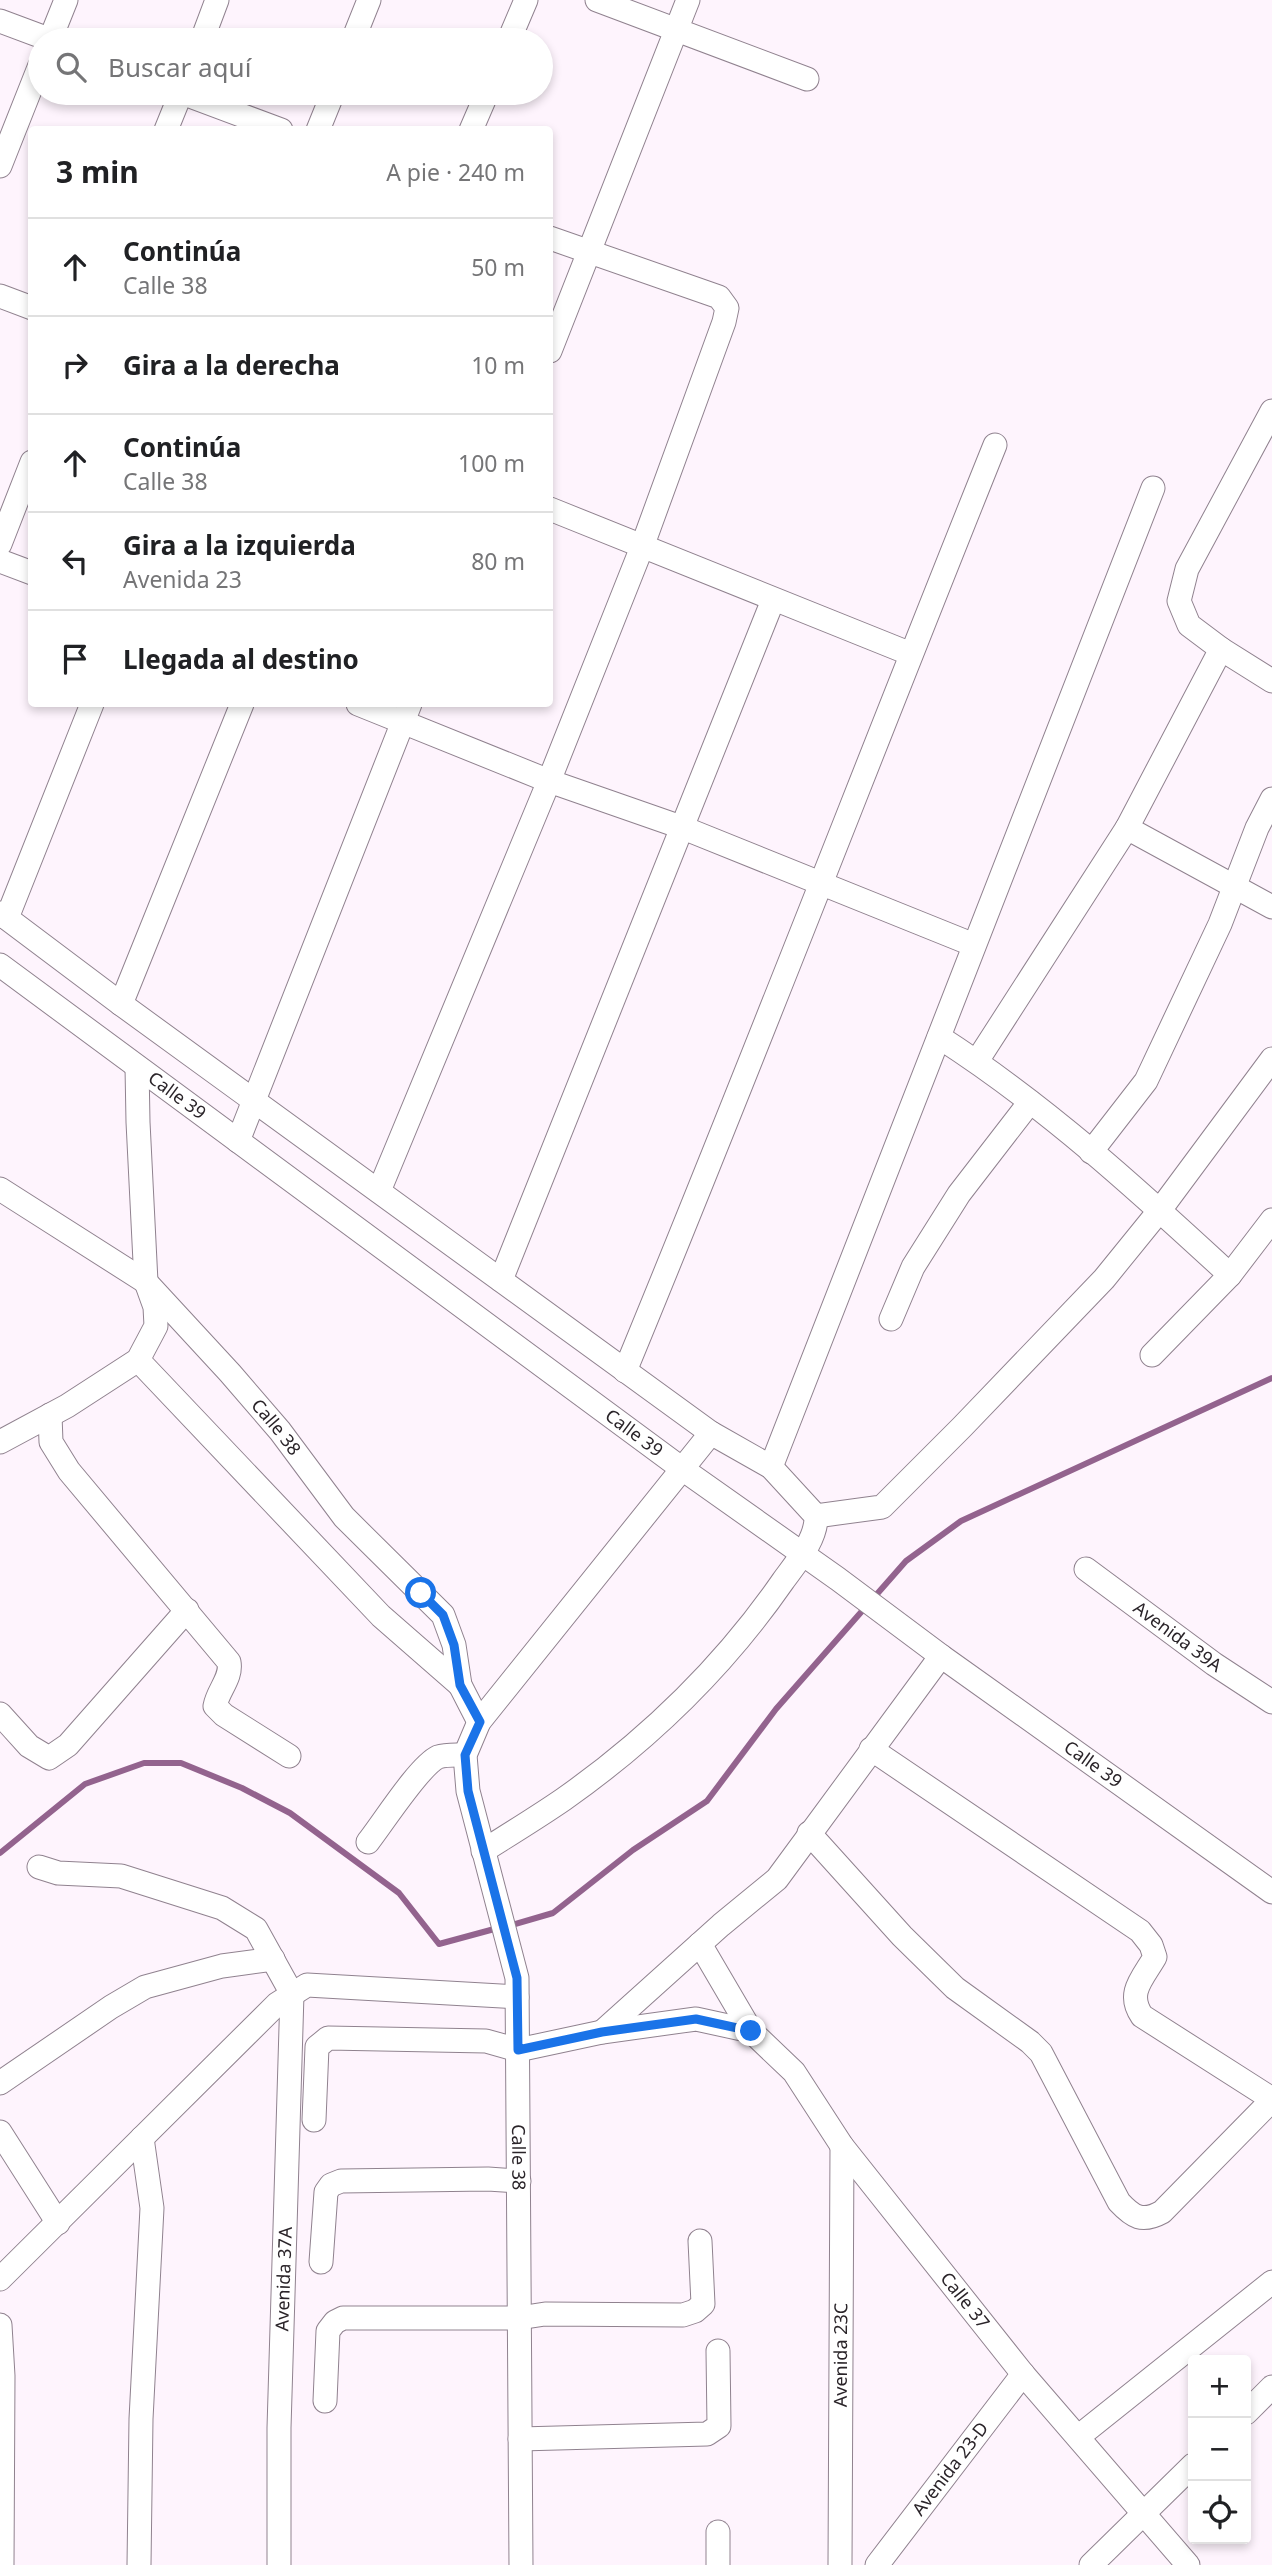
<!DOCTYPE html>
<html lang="es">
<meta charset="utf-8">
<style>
body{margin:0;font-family:"Noto Sans",sans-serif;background:#f2f2f2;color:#202124}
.controls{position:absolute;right:21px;bottom:21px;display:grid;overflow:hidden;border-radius:7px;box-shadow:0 4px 10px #0003}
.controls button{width:63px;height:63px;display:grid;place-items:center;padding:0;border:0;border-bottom:2px solid #e0e0e0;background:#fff;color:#202124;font:35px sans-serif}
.stop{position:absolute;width:21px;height:21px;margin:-16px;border:5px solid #1a73e8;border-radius:50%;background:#fff}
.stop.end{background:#1a73e8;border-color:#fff;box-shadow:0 2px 7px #0008}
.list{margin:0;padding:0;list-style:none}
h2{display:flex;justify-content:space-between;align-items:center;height:91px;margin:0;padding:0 28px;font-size:30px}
h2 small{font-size:23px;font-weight:400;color:#757577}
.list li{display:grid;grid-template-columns:46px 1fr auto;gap:21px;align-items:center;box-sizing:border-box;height:98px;padding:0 28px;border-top:2px solid #e0e0e0}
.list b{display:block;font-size:26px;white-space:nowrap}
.list p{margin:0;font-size:23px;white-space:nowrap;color:#757577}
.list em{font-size:23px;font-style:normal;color:#757577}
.icon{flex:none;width:38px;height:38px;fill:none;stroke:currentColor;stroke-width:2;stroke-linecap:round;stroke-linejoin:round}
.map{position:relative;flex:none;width:1272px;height:2565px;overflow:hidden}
.search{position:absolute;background:#fff;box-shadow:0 4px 10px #0003;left:28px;top:28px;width:525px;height:77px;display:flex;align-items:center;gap:18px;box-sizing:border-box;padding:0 24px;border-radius:38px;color:#757577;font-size:26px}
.panel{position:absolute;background:#fff;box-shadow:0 4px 10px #0003;left:28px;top:126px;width:525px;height:581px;border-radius:7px}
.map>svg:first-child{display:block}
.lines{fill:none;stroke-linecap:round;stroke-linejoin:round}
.stream{stroke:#93638e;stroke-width:6}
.minor-casing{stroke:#90828f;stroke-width:25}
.minor{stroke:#fff;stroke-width:23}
.route{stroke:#1a73e8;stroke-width:9}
.labels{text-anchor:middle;stroke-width:5;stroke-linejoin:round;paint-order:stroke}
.street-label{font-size:18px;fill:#2a2429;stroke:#fff}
</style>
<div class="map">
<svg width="1272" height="2565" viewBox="0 0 1272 2565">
<rect width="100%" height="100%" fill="#fef4fd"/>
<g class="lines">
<!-- stream -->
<path class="stream" d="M 0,1853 L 85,1784 L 144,1763 L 181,1763 L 242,1788 L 290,1813 L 399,1893 L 439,1944 L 498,1928
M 508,1926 L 553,1913 L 633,1850 L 707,1801 L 776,1709 L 906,1561 L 961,1521 L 1272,1378"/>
<!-- minor casing -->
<g class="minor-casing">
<g id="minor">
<path d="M 597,0 L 807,79"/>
<path d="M 0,21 L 51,40"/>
<path d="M 50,40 L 66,0"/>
<path d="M 202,40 L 217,0"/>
<path d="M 353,40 L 369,0"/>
<path d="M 509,40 L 526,0"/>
<path d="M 182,93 L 281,130"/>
<path d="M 166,130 L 181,93"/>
<path d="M 318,130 L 333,93"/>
<path d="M 471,130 L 487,93"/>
<path d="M 0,166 L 40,65"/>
<path d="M 0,296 L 32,308"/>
<path d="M 550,351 L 688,0"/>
<path d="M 1272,411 L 1187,569 L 1179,601 L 1189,625 L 1221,649 L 1272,681"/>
<path d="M 550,509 L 911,654"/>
<path d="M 0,544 L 32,462"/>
<path d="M 0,561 L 32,573"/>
<path d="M 358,704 L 549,781 L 681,827 L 974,945"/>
<path d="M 1127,828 L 1272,907"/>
<path id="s1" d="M 0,913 L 121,1004 L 711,1433 L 479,1722 L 465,1755 L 468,1791 L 517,1978 L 521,2565"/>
<path d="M 7,918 L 92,704"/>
<path id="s2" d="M 0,965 L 681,1468 L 838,1579 L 941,1656 L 1272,1892"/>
<path d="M 121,1004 L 242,704"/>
<path d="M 939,1037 C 1045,1105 1138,1190 1230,1275"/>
<path d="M 977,1061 L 1127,828 L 1221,649"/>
<path d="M 238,1141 L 410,704"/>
<path d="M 1091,1152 L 1146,1081 L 1220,924 L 1257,828 L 1272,799"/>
<path id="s3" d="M 0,1189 L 146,1282 L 230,1373 L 280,1431 L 344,1517 L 443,1615 L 454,1645 L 460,1685 L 479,1722"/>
<path d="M 379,1191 L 549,781 L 642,547 L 724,322 L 727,308 L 719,297 L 550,238"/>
<path d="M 501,1280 L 773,600"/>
<path d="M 891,1319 L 913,1267 L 959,1194 L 1030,1102"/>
<path d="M 1152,1355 L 1230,1275 L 1272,1220"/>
<path d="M 138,1360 L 381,1616 L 460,1685"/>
<path d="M 625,1371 C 752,1064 871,753 995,445"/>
<path d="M 50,1415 L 51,1442 L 69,1471 L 229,1662 C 232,1678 218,1690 215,1706 L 224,1715 L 289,1756"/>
<path d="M 0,1442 L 67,1406 L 138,1360 L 156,1326 L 155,1307 L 146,1282 L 138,1122 L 137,1067"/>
<path d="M 771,1467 L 1153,488"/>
<path d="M 816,1516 L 882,1507 L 962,1427 L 1104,1279 L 1160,1210 L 1272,1059"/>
<path id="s4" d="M 1086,1569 L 1214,1664 L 1272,1702"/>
<path d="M 0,1714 L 29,1746 L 49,1758 L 68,1745 L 187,1610"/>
<path d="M 871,1749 L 1140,1931 L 1151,1945 L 1155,1957 C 1143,1978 1126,1993 1142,2016 L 1272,2099"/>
<path d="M 809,1833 L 902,1936 L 955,1988 L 1030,2042 L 1041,2053 L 1119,2202 C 1133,2217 1142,2223 1162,2212 L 1272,2100"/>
<path d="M 368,1842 C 383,1823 419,1766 438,1757 C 447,1754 456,1755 465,1755"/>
<path d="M 483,1851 C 510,1834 538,1817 564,1799 C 649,1739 724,1666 783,1581 C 796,1563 817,1539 816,1516 L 771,1467 L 711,1433"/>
<path d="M 39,1867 L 58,1873 L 121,1876 L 222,1908 L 256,1929 L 292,1994 L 279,2428 L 279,2565"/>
<path id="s5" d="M 700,1944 L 751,2031 L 794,2072 L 842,2146 L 1023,2374 L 1188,2565"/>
<path d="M 602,2032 L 721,1925 L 777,1879 L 941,1656"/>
<path d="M 0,2083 L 111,2007 L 145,1987 L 222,1966 L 273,1959"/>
<path d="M 314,2120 L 317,2047 L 328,2038 L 486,2041 L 518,2050 L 602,2032 L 696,2019 L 751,2031"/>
<path d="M 0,2132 L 58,2223"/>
<path d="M 321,2262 L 326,2192 L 331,2185 L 341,2181 L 488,2179 L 519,2181"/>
<path d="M 0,2279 L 277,2004 L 307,1985 L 517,1997"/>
<path d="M 0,2325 L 3,2376 L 2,2565"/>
<path d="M 325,2401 L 328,2331 L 335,2322 L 343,2318 L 519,2318 L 545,2314 L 683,2315 L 695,2311 L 703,2304 L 700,2241"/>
<path d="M 1246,2413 L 1272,2387"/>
<path d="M 1078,2437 L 1272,2282"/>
<path d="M 520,2439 L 707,2434 L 719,2426 L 718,2351"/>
<path d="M 718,2532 L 718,2565"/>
<path d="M 139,2565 L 141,2419 L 152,2208 L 142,2138"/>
<path id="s6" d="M 840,2565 L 842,2146"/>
<path id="s7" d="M 877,2565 L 1023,2374"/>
<path d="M 1091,2565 L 1193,2465"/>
</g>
</g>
<!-- minor -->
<use href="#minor" class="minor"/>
</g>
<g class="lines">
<!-- route -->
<path class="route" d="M 421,1593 L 443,1615 L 454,1645 L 460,1685 L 480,1722 L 465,1755 L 468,1791 L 517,1978 L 518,2050 L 602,2032 L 696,2019 L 751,2031"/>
</g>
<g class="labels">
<!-- street labels -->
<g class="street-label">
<text dy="6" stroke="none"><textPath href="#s2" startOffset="220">Calle 39</textPath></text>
<text dy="6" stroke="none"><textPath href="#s3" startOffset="368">Calle 38</textPath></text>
<text dy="6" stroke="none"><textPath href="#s2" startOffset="788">Calle 39</textPath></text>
<text dy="6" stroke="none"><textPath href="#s4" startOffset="114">Avenida 39A</textPath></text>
<text dy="6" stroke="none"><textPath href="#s2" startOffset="1354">Calle 39</textPath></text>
<text dy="6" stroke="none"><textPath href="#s1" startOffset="1696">Calle 38</textPath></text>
<text transform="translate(284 2279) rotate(-88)" y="6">Avenida 37A</text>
<text dy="6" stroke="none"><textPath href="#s5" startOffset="446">Calle 37</textPath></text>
<text dy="6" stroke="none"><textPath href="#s6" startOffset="210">Avenida 23C</textPath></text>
<text dy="6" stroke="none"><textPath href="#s7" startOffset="121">Avenida 23-D</textPath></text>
</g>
</g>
</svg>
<div class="controls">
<button>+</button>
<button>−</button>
<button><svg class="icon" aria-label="locate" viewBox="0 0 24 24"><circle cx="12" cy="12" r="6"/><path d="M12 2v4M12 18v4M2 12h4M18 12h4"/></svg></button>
</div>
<div class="stop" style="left:421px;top:1593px"></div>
<div class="stop end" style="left:751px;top:2031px"></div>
<div class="search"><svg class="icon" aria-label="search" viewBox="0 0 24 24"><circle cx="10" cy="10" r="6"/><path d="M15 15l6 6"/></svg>Buscar aquí</div>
<section class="panel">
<h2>3 min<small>A pie · 240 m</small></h2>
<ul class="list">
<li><svg class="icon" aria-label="ahead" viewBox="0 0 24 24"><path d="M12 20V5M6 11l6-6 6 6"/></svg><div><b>Continúa</b><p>Calle 38</p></div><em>50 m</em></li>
<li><svg class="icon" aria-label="right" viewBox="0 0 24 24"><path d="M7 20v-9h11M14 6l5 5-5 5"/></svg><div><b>Gira a la derecha</b></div><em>10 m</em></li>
<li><svg class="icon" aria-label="ahead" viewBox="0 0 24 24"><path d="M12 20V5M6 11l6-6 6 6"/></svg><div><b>Continúa</b><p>Calle 38</p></div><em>100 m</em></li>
<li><svg class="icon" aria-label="left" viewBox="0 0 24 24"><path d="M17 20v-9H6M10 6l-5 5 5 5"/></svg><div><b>Gira a la izquierda</b><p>Avenida 23</p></div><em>80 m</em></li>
<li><svg class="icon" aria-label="arrive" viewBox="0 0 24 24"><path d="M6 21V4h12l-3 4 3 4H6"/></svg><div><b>Llegada al destino</b></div></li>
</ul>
</section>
</div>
